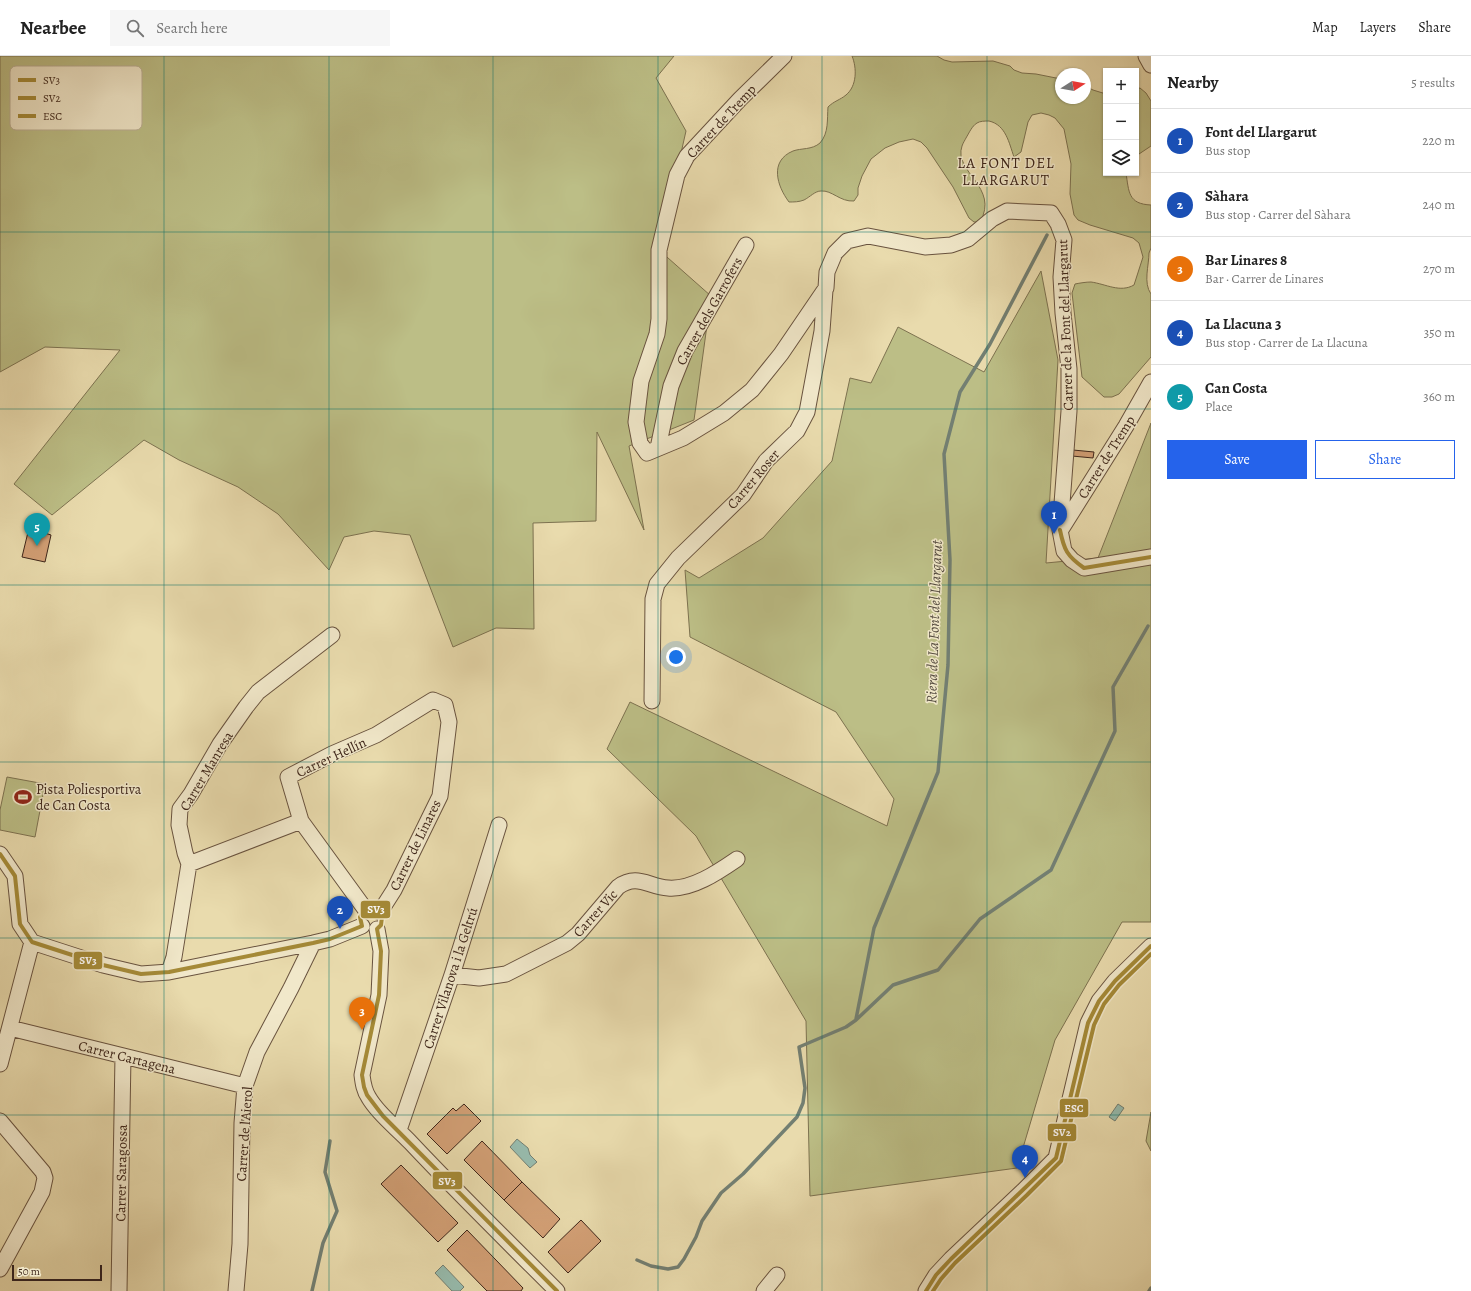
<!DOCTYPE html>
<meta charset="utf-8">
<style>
body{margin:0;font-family:Alegreya,serif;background:#f6f6f6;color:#222}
.controls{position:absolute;right:12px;top:12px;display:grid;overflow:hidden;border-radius:0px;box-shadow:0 1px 3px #0004}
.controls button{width:36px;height:36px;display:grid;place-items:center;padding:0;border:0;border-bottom:1px solid #e0e0e0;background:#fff;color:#222;font:20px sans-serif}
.compass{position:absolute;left:1055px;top:12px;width:36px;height:36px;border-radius:50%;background:#fff;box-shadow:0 1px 3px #0004;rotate:79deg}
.scale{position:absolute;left:12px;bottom:10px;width:90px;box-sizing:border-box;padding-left:4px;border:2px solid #3e261a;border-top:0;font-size:11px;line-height:14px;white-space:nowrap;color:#3e261a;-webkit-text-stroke:3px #f1e8ca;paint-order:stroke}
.you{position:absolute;left:676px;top:601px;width:14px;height:14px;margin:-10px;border:3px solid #fff;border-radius:50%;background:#1a73e8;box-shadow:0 0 0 6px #1a73e833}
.badge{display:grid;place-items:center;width:26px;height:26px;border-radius:50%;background:#2563eb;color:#fff;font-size:13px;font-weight:700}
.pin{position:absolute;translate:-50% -33px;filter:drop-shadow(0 1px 2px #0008)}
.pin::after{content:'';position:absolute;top:21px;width:14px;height:12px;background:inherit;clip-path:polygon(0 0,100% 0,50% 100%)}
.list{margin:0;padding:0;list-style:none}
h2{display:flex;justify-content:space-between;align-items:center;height:52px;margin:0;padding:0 16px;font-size:17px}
h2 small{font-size:13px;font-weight:400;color:#767676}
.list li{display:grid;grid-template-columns:26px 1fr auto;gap:12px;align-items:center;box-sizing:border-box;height:64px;padding:0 16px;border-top:1px solid #e0e0e0}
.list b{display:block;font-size:15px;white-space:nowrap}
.list p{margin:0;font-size:13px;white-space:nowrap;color:#767676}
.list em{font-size:13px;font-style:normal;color:#767676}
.actions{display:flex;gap:8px;padding:12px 16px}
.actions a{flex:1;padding:9px 0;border:1px solid #2563eb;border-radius:0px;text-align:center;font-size:14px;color:#2563eb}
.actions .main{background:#2563eb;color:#fff}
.icon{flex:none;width:22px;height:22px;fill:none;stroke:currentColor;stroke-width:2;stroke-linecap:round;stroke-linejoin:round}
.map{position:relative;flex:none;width:1151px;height:1235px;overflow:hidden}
header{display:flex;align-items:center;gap:24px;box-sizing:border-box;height:56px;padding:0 20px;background:#fff;border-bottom:1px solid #e0e0e0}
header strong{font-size:19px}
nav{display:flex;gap:22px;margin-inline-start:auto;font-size:14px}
.search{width:280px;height:36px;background:#f6f6f6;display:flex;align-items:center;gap:10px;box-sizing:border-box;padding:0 14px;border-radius:0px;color:#767676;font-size:15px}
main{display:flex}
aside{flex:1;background:#fff}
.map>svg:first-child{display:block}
.green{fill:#bcbe86;stroke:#7d7250}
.water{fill:#97bbad;stroke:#737f72}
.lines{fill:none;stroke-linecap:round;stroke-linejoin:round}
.stream{stroke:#737f72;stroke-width:3.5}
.building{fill:#d3a076;stroke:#3e261a}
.minor-casing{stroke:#69533f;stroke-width:17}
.minor{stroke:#f1e8ca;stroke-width:15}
.bus-1-casing{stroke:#f1e8ca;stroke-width:7}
.bus-2-casing{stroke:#f1e8ca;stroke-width:7}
.bus-3-casing{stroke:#f1e8ca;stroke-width:7}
.bus-1{stroke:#a58a37;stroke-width:4}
.bus-2{stroke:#a58a37;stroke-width:4}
.bus-3{stroke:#a58a37;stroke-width:4}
.grid{fill:none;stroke:#0f766e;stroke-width:1;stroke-opacity:0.55}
.labels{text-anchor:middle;stroke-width:3;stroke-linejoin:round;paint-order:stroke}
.street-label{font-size:14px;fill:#3e261a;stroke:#f1e8ca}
.poi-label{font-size:14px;fill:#3e261a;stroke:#f1e8ca;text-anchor:start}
.neighbourhood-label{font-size:15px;letter-spacing:1px;fill:#3e261a;stroke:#f1e8ca}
.water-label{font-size:15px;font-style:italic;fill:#544b3f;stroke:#f1e8ca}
.key{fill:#f1e8ca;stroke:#bbae95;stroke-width:1}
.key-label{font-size:11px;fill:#3e261a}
.line-badge{stroke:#f1e8ca;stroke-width:1.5}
.badge-label{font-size:11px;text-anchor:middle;font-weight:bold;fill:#fff}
</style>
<header>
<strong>Nearbee</strong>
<div class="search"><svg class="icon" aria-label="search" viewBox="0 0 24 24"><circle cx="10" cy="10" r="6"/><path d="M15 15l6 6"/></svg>Search here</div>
<nav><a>Map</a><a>Layers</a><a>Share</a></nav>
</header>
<main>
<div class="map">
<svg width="1151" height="1235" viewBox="0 0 1151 1235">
<rect width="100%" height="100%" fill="#e9dbad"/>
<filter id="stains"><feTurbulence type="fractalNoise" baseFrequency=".005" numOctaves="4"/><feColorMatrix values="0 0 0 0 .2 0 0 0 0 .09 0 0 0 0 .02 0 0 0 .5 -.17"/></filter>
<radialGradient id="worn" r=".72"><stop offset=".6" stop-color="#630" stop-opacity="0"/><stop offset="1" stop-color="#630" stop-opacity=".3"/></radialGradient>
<!-- green -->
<path class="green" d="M 0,0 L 674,0 L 656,22 L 686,75 L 659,194 L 711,240 L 694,364 L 629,390 L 644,474 L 597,376 L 596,465 L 533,467 L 534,573 L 496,572 L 453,591 L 410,479 L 374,475 L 344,481 L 329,514 L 278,458 L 238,431 L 179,404 L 144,384 L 52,459 L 14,428 L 120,294 L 45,291 L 0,316 Z
M 852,0 L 937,0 L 944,4 L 952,6 L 993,5 L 1010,10 L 1014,14 L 1022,17 L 1036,18 L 1061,23 L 1061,42 L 1085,42 L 1085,30 L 1093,34 L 1106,38 L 1106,117 L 1126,117 C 1129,136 1128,148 1151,149 L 1151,192 L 1149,197 C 1149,209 1143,227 1151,238 L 1151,301 L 1119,338 L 1112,341 L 1104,341 L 1082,321 L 1072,237 L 1075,228 C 1080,227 1086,226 1091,226 C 1106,228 1120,237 1134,229 L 1143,201 L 1139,187 L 1133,182 L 1090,169 L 1078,164 L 1074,159 L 1070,138 L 1071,108 L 1064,73 L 1055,62 L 1049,59 L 1041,57 L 1032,59 L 1028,66 L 1021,96 L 1014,101 C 1009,87 1006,69 989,65 C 985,65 980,65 977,67 C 972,70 969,77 966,82 C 965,84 963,87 962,90 C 953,116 1000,131 980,166 L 974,166 L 969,162 L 953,131 L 927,92 L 921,86 L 913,83 L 899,86 L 885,92 L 871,103 L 862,120 L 858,132 L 858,139 L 854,145 C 840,146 832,134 821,135 C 815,135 810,141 804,144 C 799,146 794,146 789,146 C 777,130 769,105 793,95 C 801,92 812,94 820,87 C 829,77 827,63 828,51 C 834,45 840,44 846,39 C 857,30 857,12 852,0 Z
M 1140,32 L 1146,37 L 1151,45 L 1151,90 L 1136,100 L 1136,33 Z
M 1041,215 L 1058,304 L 1046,507 L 1098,502 L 1151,367 L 1151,866 L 1122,866 L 1055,984 L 1017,1112 L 810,1140 L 806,965 L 696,780 L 607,693 L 630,646 L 887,770 L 894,743 L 836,656 L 690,581 L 685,514 L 699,522 L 763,482 L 832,405 L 850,322 L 871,327 L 898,271 L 984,316 Z
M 7,721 L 45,728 L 35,781 L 0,774 L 0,754 Z
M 1151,1056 L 1151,1095 L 1146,1085 Z"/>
<!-- water -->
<path class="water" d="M 1118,1048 L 1124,1052 L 1115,1065 L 1109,1061 Z
M 517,1083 L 528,1092 L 530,1099 L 537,1106 L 530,1112 L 510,1091 Z
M 443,1209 L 464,1231 L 460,1235 L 452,1235 L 435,1217 Z"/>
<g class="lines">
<!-- stream -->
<path class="stream" d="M 856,963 L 874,872 L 938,716 L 948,609 L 950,504 L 944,398 L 960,336 L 990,288 L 1047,179
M 637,1204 L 651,1210 L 668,1213 L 678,1211 L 684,1203 L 696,1181 L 702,1165 L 721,1137 L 743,1118 L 797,1061 L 803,1047 L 805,1032 L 799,991 L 846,971 L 856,964 L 893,929 L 938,914 L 980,863 L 1051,814 L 1115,675 L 1113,631 L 1148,570
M 312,1235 L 323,1187 L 337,1155 L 325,1116 L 330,1085
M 1149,1235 L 1151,1232"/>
</g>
<!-- building -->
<path class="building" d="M 1073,394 L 1094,396 L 1093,402 L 1072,400 Z
M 29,472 L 51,479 L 45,506 L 22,501 Z
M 464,1048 L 481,1065 L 447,1098 L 427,1078 L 453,1052 L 456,1055 Z
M 482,1085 L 522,1126 L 504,1144 L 464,1104 Z
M 401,1109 L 458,1167 L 438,1186 L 381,1128 Z
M 522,1126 L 560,1163 L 543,1182 L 504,1144 Z
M 581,1164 L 601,1185 L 568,1217 L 548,1196 Z
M 467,1174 L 523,1232 L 521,1235 L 487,1235 L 447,1194 Z"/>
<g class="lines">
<!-- minor casing -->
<g class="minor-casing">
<path id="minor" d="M 784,0 L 740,43 L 687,100 L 677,119 L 659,194 L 659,263 L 657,278 L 641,325 L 636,366 L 640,387 L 647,397 L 683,382 L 724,357 L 752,334 L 781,298 L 826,232 L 827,216 L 835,197 L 847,185 L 868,180 L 925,191 L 951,189 L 968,183 L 992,163 L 1007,155 L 1051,157 L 1058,168 L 1064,184 L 1061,221 L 1063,257 L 1069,313 L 1069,355 L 1060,474 L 1064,495 L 1072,504 L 1084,512 L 1151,501
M 1146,0 L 1151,9
M 658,392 L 671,330 L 685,295 L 746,189
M 1062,472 L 1126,370 L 1151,326
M 652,645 L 653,543 L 657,528 L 678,502 L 743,439 L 766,405 L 797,375 L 807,356 L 822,275 L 825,234
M 0,798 L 15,820 L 20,868 L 32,886 L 103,909 L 141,918 L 169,916 L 313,887 L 330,883 L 362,870
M 189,808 L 301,765
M 365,853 L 301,765 L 288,721 L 332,698 L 376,679 L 433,644 L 445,649 L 449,666 L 440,740 L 394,834 L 380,856
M 377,873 L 381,895 L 379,939 L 362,1019 C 363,1027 364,1035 369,1042 C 379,1059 397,1072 411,1087 C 458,1137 508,1186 557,1235
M 169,916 L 174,901 L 189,808 L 185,797 L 179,769 L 180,753 L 191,738 L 220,688 L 246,651 L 258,636 L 332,579
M 452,919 L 479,922 L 506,918 L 567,887 L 578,878 L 618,831 C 637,817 649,831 668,832 C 692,834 718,816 737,803
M 10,972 L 245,1030
M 0,1008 L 32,886
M 0,1065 L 43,1116 L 45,1122 L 42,1136 L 0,1213
M 399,1074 L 452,919 L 499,769
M 119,1235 L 123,1000
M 236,1235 L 240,1188 L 242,1067 L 245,1030 L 257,996 L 291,932 L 313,887
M 764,1235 L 777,1219
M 926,1235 L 936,1219 L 951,1203 L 1023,1135 L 1056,1102 L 1088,967 L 1099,945 L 1115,925 L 1151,890"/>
</g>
<!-- minor -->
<use href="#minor" class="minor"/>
<!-- bus-1 casing -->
<g class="bus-1-casing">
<path id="bus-1" d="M 0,798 L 15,820 L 20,868 L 32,886 L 103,909 L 141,918 L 169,916 L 313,887 L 330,883 L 362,870 L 360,861 L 365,853 L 370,852 L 379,854 L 382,861 L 381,869 L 377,873 L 381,895 L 379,939 L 362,1019 L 364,1031 L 367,1039 L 383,1060 L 557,1235"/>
</g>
<!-- bus-2 casing -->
<g class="bus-2-casing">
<path id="bus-2" d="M 1060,474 C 1064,494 1067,500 1084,512 L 1151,501
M 926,1235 L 936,1219 L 951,1203 L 1056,1102 L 1088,967 L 1099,945 L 1115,925 L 1151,890"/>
</g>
<!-- bus-3 casing -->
<g class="bus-3-casing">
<path id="bus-3" d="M 933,1235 L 941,1223 L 955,1207 L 1027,1139 L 1061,1105 L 1094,969 L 1104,948 L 1119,929 L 1151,898"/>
</g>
<!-- bus-1 -->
<use href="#bus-1" class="bus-1"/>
<!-- bus-2 -->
<use href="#bus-2" class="bus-2"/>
<!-- bus-3 -->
<use href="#bus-3" class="bus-3"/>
</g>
<!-- grid -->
<path class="grid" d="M 164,0 L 164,1235M 329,0 L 329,1235M 493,0 L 493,1235M 658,0 L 658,1235M 822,0 L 822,1235M 987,0 L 987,1235M 0,176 L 1151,176M 0,353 L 1151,353M 0,529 L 1151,529M 0,706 L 1151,706M 0,882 L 1151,882M 0,1059 L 1151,1059"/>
<!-- icons -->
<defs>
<g id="stadium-bare" transform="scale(1.38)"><path d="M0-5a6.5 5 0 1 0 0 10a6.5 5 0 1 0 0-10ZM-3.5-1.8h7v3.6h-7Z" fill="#8f2418" stroke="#f1e8ca" stroke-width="2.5" paint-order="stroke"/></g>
</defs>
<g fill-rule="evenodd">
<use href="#stadium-bare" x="23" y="741"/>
</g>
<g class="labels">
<!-- street labels -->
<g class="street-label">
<text transform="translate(721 65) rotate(-47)" y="5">Carrer de Tremp</text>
<text transform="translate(709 255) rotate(-61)" y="5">Carrer dels Garrofers</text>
<text transform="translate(1065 269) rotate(-92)" y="5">Carrer de la Font del Llargarut</text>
<text transform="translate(1106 401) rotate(-58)" y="5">Carrer de Tremp</text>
<text transform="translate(753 423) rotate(-50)" y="5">Carrer Roser</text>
<text transform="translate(331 701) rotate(-25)" y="5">Carrer Hellín</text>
<text transform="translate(206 715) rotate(-59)" y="5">Carrer Manresa</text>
<text transform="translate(415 789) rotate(-64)" y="5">Carrer de Linares</text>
<text transform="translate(595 857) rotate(-48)" y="5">Carrer Vic</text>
<text transform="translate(450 922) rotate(-72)" y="5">Carrer Vilanova i la Geltrú</text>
<text transform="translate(127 1001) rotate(14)" y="5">Carrer Cartagena</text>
<text transform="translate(244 1078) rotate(-86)" y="5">Carrer de l'Aierol</text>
<text transform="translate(121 1117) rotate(-89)" y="5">Carrer Saragossa</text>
</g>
<!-- poi labels -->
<g class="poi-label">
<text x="36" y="738">Pista Poliesportiva<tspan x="36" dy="16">de Can Costa</tspan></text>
</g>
<!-- neighbourhood labels -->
<g class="neighbourhood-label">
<text x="1006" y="112">LA FONT DEL<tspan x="1006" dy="17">LLARGARUT</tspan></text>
</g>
<!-- water labels -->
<g class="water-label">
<text transform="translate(934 566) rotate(-88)" y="5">Riera de La Font del Llargarut</text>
</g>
</g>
<!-- legend -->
<rect x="10" y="10" width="132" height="64" rx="6" class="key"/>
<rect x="18" y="22" width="18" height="4" fill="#a58a37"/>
<rect x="18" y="40" width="18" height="4" fill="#a58a37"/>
<rect x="18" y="58" width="18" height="4" fill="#a58a37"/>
<g class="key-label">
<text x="43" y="28">SV3</text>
<text x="43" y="46">SV2</text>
<text x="43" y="64">ESC</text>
</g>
<g class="line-badge">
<rect x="360" y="844" width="31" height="19" rx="4" fill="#a58a37"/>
<rect x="73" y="895" width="30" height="19" rx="4" fill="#a58a37"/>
<rect x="1059" y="1042" width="30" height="20" rx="4" fill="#a58a37"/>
<rect x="1047" y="1067" width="30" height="19" rx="4" fill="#a58a37"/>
<rect x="432" y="1115" width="31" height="19" rx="4" fill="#a58a37"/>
</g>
<g class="badge-label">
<text x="376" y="857">SV3</text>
<text x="88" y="908">SV3</text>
<text x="1074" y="1056">ESC</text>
<text x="1062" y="1080">SV2</text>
<text x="447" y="1129">SV3</text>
</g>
<rect width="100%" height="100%" filter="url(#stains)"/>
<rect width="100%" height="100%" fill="url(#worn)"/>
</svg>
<div class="controls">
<button>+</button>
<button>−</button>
<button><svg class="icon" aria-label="layers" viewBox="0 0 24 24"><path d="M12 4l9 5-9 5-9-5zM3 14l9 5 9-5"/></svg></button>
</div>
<svg class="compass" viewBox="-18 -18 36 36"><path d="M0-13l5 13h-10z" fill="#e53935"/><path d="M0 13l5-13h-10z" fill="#767676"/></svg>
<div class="scale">50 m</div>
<div class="you"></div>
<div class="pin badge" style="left:1054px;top:478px;background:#1a4fb4">1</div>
<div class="pin badge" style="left:340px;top:873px;background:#1a4fb4">2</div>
<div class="pin badge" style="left:362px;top:974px;background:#e8710a">3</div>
<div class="pin badge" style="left:1025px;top:1122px;background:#1a4fb4">4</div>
<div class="pin badge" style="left:37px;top:490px;background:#0f9aa8">5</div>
</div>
<aside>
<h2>Nearby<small>5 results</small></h2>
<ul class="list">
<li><span class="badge" style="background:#1a4fb4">1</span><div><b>Font del Llargarut</b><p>Bus stop</p></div><em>220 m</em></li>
<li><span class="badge" style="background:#1a4fb4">2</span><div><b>Sàhara</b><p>Bus stop · Carrer del Sàhara</p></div><em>240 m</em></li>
<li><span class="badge" style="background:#e8710a">3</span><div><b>Bar Linares 8</b><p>Bar · Carrer de Linares</p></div><em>270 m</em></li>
<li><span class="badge" style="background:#1a4fb4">4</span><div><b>La Llacuna 3</b><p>Bus stop · Carrer de La Llacuna</p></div><em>350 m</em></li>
<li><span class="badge" style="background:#0f9aa8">5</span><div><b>Can Costa</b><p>Place</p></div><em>360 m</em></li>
</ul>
<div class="actions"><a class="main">Save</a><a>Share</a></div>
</aside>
</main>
